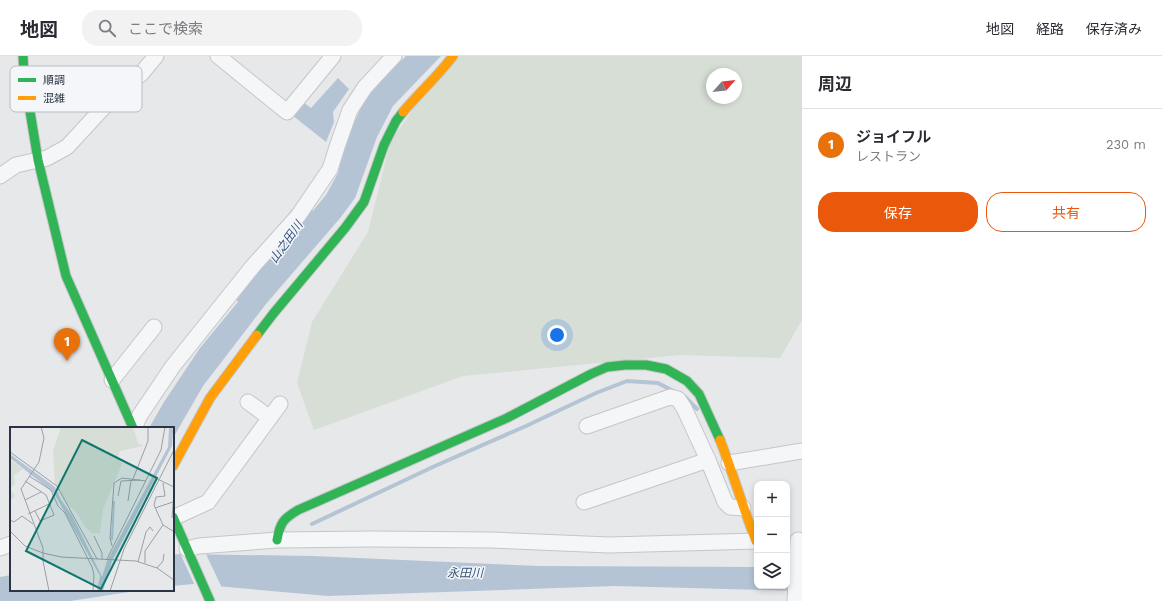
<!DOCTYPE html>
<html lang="ja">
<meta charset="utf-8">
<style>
body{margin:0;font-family:"Work Sans","Noto Sans JP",sans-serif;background:#f2f2f3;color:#2b2b33}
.controls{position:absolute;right:12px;bottom:12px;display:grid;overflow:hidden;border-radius:8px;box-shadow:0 2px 6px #0003}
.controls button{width:36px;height:36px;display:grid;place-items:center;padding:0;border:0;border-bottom:1px solid #e1e1e2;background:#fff;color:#2b2b33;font:20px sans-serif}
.compass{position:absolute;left:706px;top:12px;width:36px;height:36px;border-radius:50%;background:#fff;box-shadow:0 2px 6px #0003;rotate:63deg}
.you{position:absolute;left:557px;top:279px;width:14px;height:14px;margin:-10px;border:3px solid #fff;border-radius:50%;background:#1a73e8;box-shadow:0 0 0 6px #1a73e833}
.badge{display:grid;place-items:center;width:26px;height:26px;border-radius:50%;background:#ea580c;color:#fff;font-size:13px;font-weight:700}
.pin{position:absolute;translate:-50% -33px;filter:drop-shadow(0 1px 2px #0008)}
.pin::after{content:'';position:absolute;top:21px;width:14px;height:12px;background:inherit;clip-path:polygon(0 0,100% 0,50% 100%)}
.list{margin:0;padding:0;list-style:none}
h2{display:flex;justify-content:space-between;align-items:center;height:52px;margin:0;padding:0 16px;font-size:17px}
h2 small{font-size:13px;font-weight:400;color:#7c7c81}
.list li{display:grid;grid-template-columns:26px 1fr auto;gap:12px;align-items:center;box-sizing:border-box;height:72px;padding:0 16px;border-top:1px solid #e1e1e2}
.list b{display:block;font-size:15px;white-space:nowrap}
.list p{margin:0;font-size:13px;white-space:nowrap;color:#7c7c81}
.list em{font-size:13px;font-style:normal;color:#7c7c81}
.actions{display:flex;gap:8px;padding:12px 16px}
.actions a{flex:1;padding:9px 0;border:1px solid #ea580c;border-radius:16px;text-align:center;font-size:14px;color:#ea580c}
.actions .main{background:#ea580c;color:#fff}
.icon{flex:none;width:22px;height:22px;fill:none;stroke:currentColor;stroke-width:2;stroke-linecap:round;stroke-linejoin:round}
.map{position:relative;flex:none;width:802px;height:545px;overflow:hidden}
header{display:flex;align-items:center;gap:24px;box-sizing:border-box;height:56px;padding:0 20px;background:#fff;border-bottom:1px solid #e1e1e2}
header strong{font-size:19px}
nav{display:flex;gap:22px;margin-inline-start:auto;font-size:14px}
.search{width:280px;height:36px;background:#f2f2f3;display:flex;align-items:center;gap:10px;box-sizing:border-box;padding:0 14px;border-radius:16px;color:#7c7c81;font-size:15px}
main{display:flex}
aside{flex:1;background:#fff}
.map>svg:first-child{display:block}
.green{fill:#d6ded6;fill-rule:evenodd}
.water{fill:#b4c4d5}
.pier{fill:#e6e8ea}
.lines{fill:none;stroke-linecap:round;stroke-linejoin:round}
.stream{stroke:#b4c4d5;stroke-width:4}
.river{stroke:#b4c4d5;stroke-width:25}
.street-casing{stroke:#c4c6c8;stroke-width:17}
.fast-casing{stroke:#c4c6c8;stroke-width:11}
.slow-casing{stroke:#c4c6c8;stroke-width:11}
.street{stroke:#f5f6f7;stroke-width:15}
.fast{stroke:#30b455;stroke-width:9}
.slow{stroke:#ff9f0a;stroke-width:9}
.labels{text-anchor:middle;stroke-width:3;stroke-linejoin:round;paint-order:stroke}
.water-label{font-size:12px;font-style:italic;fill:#34527a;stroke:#f4f6f9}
.inset-river{fill:none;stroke:#b4c4d5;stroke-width:2}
.inset-road{fill:none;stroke:#9ba0a8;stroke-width:1}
.view{fill:#0f766e;fill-opacity:0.15;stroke:#0f766e;stroke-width:2}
.inset-edge{fill:none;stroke:#2b3445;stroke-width:2}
.key{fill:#f4f6f9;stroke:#b8bcc3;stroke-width:1}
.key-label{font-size:11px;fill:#2b3445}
</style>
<header>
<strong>地図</strong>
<div class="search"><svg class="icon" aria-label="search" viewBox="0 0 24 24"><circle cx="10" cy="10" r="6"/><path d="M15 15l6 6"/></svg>ここで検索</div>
<nav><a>地図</a><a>経路</a><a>保存済み</a></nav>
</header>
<main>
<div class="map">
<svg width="802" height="545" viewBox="0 0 802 545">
<rect width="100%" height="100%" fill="#e6e8ea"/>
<!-- green -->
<path class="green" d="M 449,0 L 802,0 L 802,264 L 780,302 L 680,299 L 463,320 L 314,374 L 297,327 L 312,266 L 368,176 L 390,87 ZM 712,18 L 736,18 L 736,42 L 712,42 Z"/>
<!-- water -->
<path class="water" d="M 406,0 L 441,0 L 393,50 L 377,81 L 355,142 L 341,161 L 266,248 L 203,330 L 173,382 L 173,372 L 149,372 L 164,346 L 200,292 L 326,139 L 338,117 L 346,83 L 365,44 L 393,12 Z
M 338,22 L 349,33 L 333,56 L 334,66 L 326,86 L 292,59 L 303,46 L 311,52 Z
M 179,498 L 313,500 L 539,510 L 757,511 L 757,530 L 787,530 L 787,511 L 802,511 L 802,535 L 615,530 L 328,540 L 193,528 L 173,530 L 173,499 Z
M 11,519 L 11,534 L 142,534 L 70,545 L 0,545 L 0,521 Z"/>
<!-- pier -->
<path class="pier" d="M 205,496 L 222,532 L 195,530 L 180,497 Z"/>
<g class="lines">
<!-- stream -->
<path class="stream" d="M 685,341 L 697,353
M 312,468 L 435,410 L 526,370 L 596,337 L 627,325 L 658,327 L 675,336"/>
<!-- river -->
<path class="river" d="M 248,238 L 302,161"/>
<!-- street casing -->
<g class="street-casing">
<path id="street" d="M 218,0 L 287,56 L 333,0
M 0,120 L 16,109 L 47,102 L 67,91 L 115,39 L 141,18 L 156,0
M 112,324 L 154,271
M 248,346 L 270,362
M 587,370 L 670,341 L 678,343 L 684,352 L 708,404 L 725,446 L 730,451 L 743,452
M 134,372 L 140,359 L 173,310 L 253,210 L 298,160 L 330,113 L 338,88 L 350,54 L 365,31 L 394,0
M 729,407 L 802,395
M 584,446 L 708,404
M 173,462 L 208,446 L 280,348
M 0,492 L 11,488
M 187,493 L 199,490 L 277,484 L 372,483 L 491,484 L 609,489 L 757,485
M 795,545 L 798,484"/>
</g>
<!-- fast casing -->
<g class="fast-casing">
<path id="fast" d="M 23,0 L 24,19 L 38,104 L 66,220 L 133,372
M 257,279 L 273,258 L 345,172 L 364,146 L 384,89 L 396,65 L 403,56
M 173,461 L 210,545
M 277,484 C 280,467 283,463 298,454 L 507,362 L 591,318 L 607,311 L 625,309 L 646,309 L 666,313 L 687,325 L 699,338 L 720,384"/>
</g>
<!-- slow casing -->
<g class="slow-casing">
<path id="slow" d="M 403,56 C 419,37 438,20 453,0
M 720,384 C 733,417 743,452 756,485
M 173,410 L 210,342 L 257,279"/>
</g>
<!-- street -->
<use href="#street" class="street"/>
<!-- fast -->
<use href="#fast" class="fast"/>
<!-- slow -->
<use href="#slow" class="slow"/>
</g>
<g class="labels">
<!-- water labels -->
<g class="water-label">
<text transform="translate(286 186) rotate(-55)" y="4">山之田川</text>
<text x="465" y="521">永田川</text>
</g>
</g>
<!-- overview -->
<g transform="translate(10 371)">
<rect width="164" height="164" fill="#e6e8ea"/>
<path d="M 51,0 L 123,0 L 128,16 L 133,19 L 110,24 L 108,30 L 112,37 L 93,82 L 90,106 L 82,106 L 75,99 L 66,85 L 56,76 L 45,57 L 43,24 ZM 0,33 L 13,42 L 4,48 L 5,57 L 0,62 L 5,69 L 0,74 Z" fill="#d6ded6"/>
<path d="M 159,0 L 162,0 L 163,3 L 162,19 L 102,134 L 93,164 L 87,164 L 90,149 L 44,66 L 0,31 L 0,27 L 45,60 L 51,73 L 62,88 L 92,150 L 97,134 L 158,20 Z" fill="#b4c4d5"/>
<path class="inset-river" d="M 102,113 L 104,74"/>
<path class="inset-road" d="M 31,0 L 34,11 L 29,35 L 11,62 L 33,121 L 33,134 L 39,164M 0,25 L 47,59 L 87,132M 139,48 L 164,60M 19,49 L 41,63 L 48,79 L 55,86 L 82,140 L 84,148 L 83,164M 123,52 L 138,14 L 138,0M 15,54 L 36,68 L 44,88 L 30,94 L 25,84M 153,56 L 155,69 L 146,70 L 144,78 L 153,98 L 163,104M 108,69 L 111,54 L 130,53M 15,73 L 31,65M 118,74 L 121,54M 145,81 L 163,75M 18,87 L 39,77M 162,91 L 164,65M 0,93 L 4,95 L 12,89 L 23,97M 0,104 L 15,119 L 33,126 L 51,130 L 126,134 L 147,141 L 164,153M 84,109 L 92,126 L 92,132M 102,119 L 100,111 L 104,56 L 112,51 L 136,54M 97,132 L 151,23 L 155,0M 128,135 L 136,105 L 140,100 L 143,104M 135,136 L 135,124 L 153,98M 147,141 L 153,134 L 154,127M 100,164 L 114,122 L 164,23"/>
<path class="view" d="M 72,13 L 147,51 L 91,162 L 16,124 Z"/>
<rect width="164" height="164" class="inset-edge"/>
</g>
<!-- legend -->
<rect x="10" y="10" width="132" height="46" rx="6" class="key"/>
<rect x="18" y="22" width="18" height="4" fill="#30b455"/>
<rect x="18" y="40" width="18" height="4" fill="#ff9f0a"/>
<g class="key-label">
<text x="43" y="28">順調</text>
<text x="43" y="46">混雑</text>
</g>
</svg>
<div class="controls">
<button>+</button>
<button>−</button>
<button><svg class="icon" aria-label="layers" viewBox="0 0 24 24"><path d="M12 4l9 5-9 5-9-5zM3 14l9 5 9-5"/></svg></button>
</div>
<svg class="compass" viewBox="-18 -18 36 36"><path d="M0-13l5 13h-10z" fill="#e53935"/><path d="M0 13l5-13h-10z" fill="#7c7c81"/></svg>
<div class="you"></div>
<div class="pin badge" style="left:67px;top:305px;background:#e8710a">1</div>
</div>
<aside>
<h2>周辺<small></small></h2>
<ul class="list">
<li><span class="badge" style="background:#e8710a">1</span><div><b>ジョイフル</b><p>レストラン</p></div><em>230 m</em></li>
</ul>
<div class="actions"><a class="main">保存</a><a>共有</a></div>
</aside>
</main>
